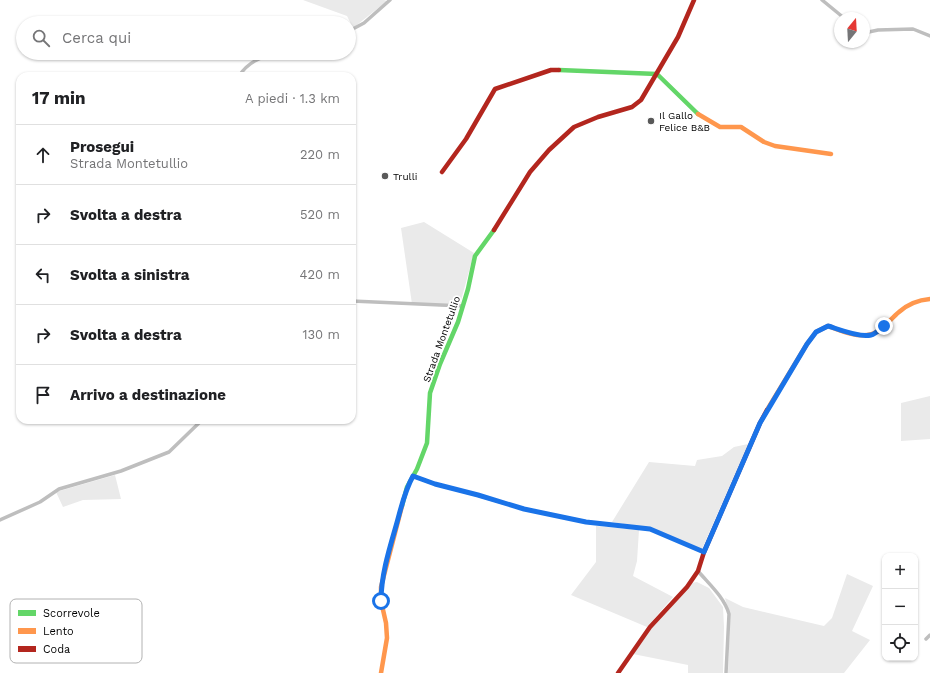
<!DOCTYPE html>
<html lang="it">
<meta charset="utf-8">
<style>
body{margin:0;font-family:"Work Sans",sans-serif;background:#f2f2f2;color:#202124}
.controls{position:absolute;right:12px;bottom:12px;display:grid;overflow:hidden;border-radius:8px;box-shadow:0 1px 3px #0004}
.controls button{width:36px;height:36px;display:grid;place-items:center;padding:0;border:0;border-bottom:1px solid #e0e0e0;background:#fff;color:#202124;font:20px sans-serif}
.compass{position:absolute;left:834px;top:12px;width:36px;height:36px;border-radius:50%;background:#fff;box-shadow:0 1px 3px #0004;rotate:18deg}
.stop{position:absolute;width:12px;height:12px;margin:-9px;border:3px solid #1a73e8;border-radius:50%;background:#fff}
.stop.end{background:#1a73e8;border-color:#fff;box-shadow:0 1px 4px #0008}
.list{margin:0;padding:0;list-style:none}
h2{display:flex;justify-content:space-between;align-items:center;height:52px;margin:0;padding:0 16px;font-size:17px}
h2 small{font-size:13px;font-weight:400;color:#757577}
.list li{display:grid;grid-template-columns:26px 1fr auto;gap:12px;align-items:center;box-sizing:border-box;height:60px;padding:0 16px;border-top:1px solid #e0e0e0}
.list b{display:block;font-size:15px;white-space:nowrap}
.list p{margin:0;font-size:13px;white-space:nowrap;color:#757577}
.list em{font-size:13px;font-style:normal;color:#757577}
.icon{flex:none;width:22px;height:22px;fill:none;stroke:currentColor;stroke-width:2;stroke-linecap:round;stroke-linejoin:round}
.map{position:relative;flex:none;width:930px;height:673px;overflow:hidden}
.search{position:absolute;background:#fff;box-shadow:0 1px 3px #0004;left:16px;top:16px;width:340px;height:44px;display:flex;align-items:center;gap:10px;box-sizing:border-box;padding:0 14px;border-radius:22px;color:#757577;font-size:15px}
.panel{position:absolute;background:#fff;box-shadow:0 1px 3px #0004;left:16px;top:72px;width:340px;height:352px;border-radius:12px}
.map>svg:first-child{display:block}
.green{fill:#eaeaea}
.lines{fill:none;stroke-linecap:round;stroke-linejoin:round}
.street{stroke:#bebebe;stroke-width:3.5}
.fast{stroke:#63d668;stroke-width:4.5}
.slow{stroke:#ff974d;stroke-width:4.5}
.jam{stroke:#b3261e;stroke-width:4.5}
.route{stroke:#1a73e8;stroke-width:5}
.poi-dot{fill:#595959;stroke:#fff;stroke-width:1.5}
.labels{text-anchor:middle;stroke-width:3.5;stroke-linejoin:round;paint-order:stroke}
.poi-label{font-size:10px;fill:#000;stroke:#fff;text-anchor:start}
.street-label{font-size:10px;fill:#000;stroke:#fff}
.key{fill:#fff;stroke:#b2b2b2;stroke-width:1}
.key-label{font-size:11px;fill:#000}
</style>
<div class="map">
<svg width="930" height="673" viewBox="0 0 930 673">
<rect width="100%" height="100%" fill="#fff"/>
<!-- green -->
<path class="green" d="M 303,0 L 384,0 L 387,1 L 353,28 L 347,16 Z
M 424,222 L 474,253 L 459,308 L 412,304 L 401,228 Z
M 930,396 L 930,439 L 901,441 L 901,403 Z
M 748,444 L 702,549 L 699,549 L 654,529 L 612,522 L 649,462 L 695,466 L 697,460 L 722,456 L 734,447 Z
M 115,475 L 121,499 L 83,500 L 63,507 L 56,492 Z
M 596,526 L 639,530 L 637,561 L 633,576 L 673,597 L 647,627 L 571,595 L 596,562 Z
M 847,574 L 873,586 L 852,631 L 870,640 L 844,673 L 728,673 L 730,618 L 725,598 L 743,607 L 824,626 L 832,618 Z
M 697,582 L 709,588 L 723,607 L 724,627 L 723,673 L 688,673 L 688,665 L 633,654 L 660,614 L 691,583 Z"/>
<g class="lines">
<!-- street -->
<path class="street" d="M 822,0 L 844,18
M 349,31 L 364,23 L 390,0
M 864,33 L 878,30 L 913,29 L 930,36
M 239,76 C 248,62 261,57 276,53
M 352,301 L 463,306
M 413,476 L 435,484 L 477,495 L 524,509 L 587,522 L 650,529 L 704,552
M 0,520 L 40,502 L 59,489 L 121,471 L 169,452 L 202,420
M 698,571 C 709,584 724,597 729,614 L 726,673
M 926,639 L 930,635"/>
<!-- fast -->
<path class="fast" d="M 559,70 L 657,74 L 698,114
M 402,506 L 407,487 L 417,469 L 427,443 L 430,393 L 440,364 L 458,322 L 468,289 L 475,256 L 494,230"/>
<!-- slow -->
<path class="slow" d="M 698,114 L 720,127 L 741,127 L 764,142 L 775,146 L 831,154
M 767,410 L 807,344 L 816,332 L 828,326 C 840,330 854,337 867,335 C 881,334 889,320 899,312 C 908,304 918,300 930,299
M 381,673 L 387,638 L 386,623 L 381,601 L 381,587 L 402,506"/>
<!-- jam -->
<path class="jam" d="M 442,172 L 466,139 L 495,89 L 551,70 L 559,70
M 494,230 L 530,172 L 549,150 L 574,127 L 598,117 L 632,107 L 641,100 L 678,37 L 694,0
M 618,673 L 650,627 L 687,587 L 698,571 L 704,552 L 760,423 L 767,410"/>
</g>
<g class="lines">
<!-- route -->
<path class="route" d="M 381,601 C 381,576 389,550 396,526 C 401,509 404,492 413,476 L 435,484 L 478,495 L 524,509 L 586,522 L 650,529 L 704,552 L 760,423 L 807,344 L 816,332 L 828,326 C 838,329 860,338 871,335 C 876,334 880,329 884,326"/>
</g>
<!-- markers -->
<g class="poi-dot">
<circle cx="651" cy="121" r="4"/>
<circle cx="385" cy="176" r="4"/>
</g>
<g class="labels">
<!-- poi labels -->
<g class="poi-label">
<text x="659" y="119">Il Gallo<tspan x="659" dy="12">Felice B&amp;B</tspan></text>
<text x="393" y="180">Trulli</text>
</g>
<!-- street labels -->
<g class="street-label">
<text transform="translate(441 339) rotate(-70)" y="4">Strada Montetullio</text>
</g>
</g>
<!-- legend -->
<rect x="10" y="599" width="132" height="64" rx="6" class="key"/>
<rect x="18" y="610" width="18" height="6" fill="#63d668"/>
<rect x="18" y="628" width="18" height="6" fill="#ff974d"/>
<rect x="18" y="646" width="18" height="6" fill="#b3261e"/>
<g class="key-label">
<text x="43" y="617">Scorrevole</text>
<text x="43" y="635">Lento</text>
<text x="43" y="653">Coda</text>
</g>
</svg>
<div class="controls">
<button>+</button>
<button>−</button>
<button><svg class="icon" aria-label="locate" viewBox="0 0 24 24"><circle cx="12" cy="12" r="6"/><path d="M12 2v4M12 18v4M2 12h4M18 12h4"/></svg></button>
</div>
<svg class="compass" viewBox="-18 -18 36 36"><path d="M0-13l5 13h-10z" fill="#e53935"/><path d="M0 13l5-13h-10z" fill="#757577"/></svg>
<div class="stop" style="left:381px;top:601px"></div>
<div class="stop end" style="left:884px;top:326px"></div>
<div class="search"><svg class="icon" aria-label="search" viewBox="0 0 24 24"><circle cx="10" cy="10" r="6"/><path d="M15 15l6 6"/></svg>Cerca qui</div>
<section class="panel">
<h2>17 min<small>A piedi · 1.3 km</small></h2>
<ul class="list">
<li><svg class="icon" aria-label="ahead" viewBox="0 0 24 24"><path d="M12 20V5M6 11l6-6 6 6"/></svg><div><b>Prosegui</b><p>Strada Montetullio</p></div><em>220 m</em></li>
<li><svg class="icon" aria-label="right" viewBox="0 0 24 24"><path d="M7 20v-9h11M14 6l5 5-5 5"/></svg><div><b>Svolta a destra</b></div><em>520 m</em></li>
<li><svg class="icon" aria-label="left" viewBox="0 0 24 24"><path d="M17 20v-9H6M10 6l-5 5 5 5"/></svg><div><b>Svolta a sinistra</b></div><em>420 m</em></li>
<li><svg class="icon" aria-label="right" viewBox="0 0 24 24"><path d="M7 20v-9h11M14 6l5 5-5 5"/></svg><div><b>Svolta a destra</b></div><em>130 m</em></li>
<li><svg class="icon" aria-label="arrive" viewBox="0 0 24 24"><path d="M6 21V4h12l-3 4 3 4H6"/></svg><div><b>Arrivo a destinazione</b></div></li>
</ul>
</section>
</div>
